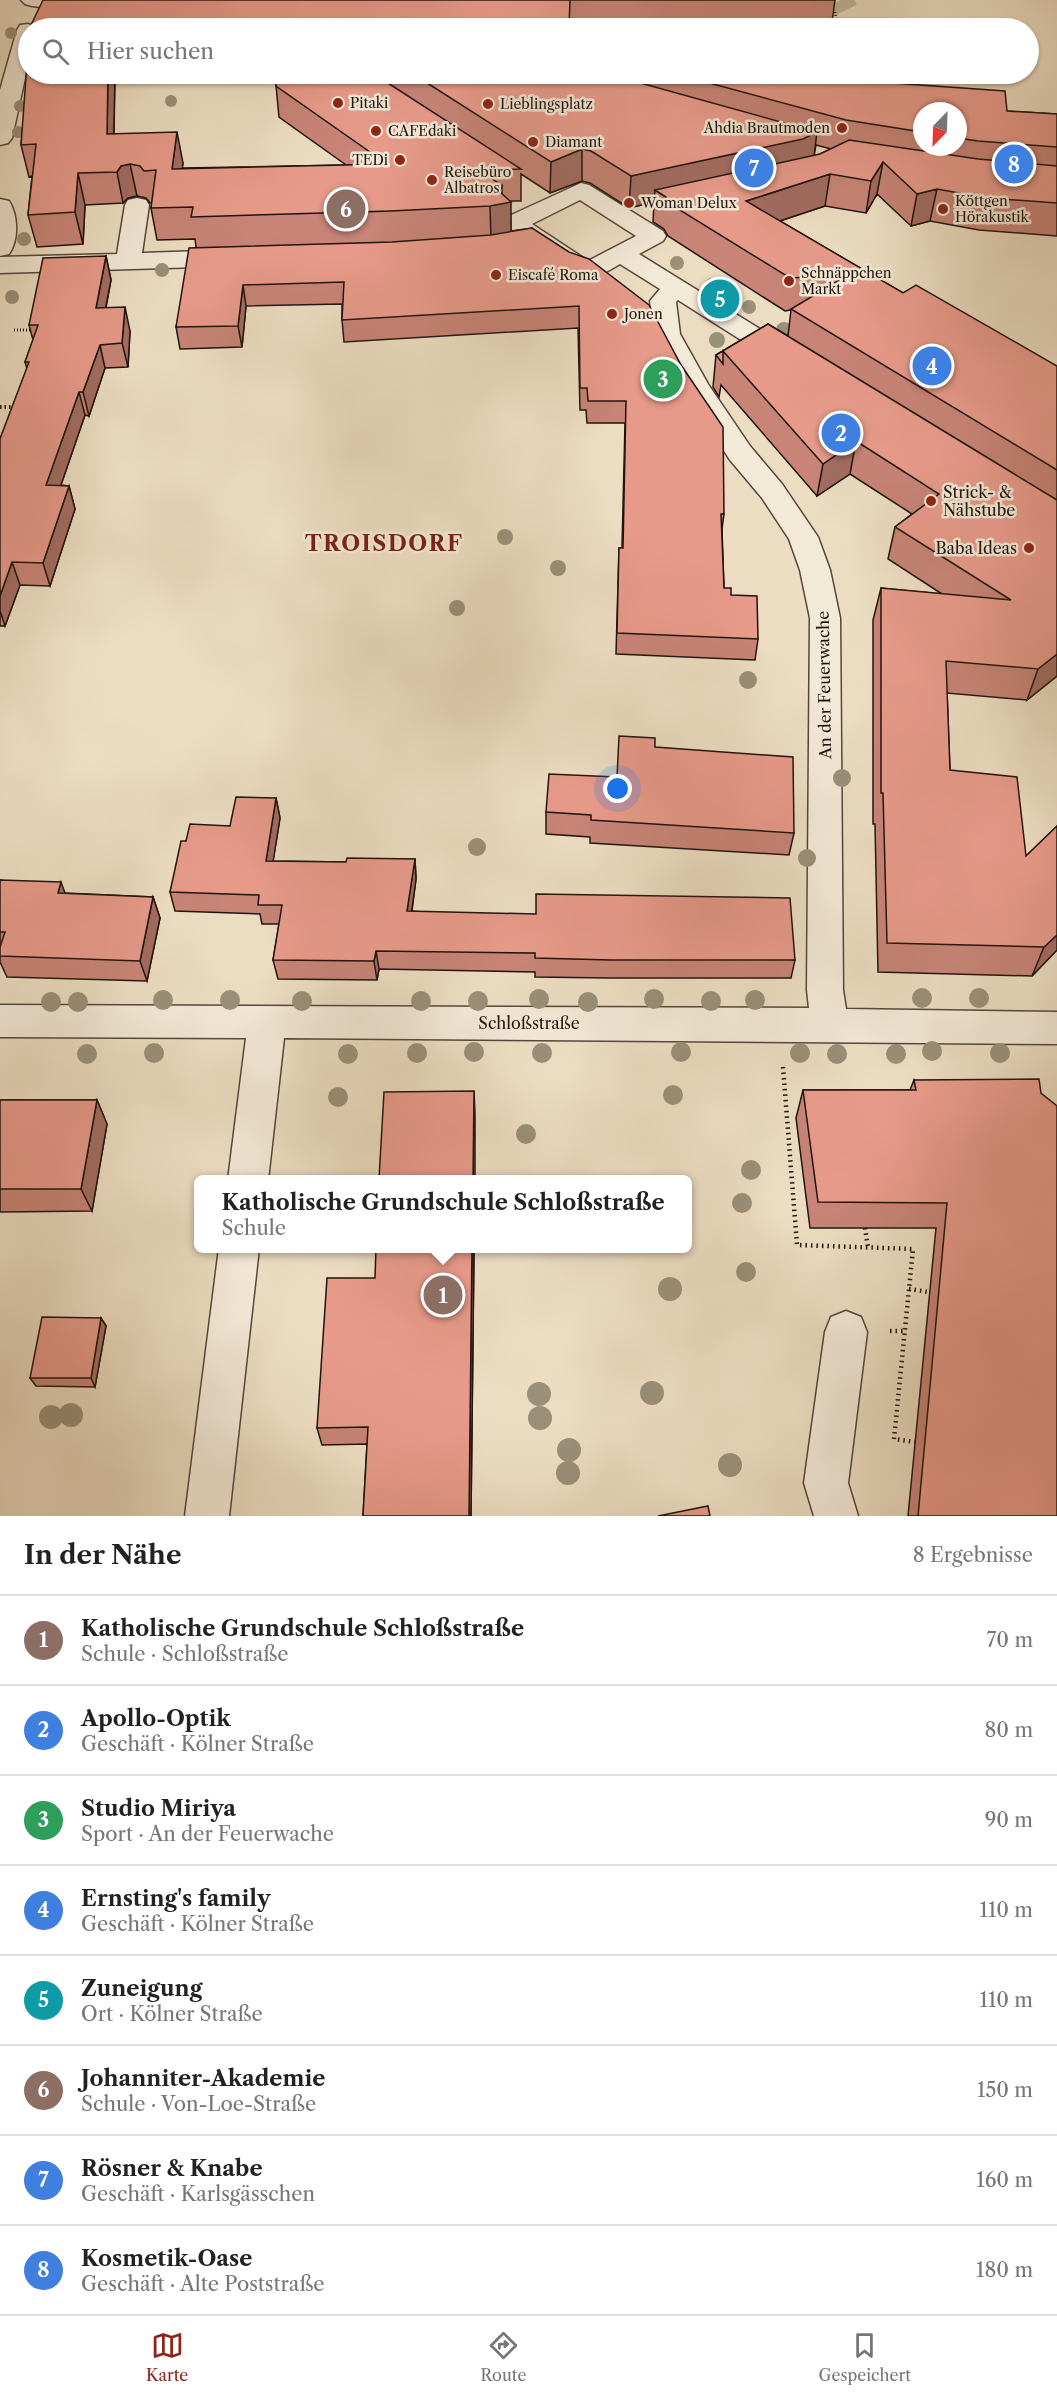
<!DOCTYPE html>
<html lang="de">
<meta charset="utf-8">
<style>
body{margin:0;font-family:"Libre Caslon Text",serif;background:#f6f6f6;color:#222}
.compass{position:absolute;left:913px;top:102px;width:54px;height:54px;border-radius:50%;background:#fff;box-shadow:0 2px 4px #0004;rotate:203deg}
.you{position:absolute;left:618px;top:789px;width:21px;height:21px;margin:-15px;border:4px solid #fff;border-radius:50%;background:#1a73e8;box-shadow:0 0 0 9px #1a73e833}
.badge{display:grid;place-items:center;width:39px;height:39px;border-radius:50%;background:#8f2418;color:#fff;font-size:20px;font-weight:700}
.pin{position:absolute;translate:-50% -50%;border:3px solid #fff;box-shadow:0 2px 6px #0006}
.popup{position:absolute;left:194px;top:1175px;width:498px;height:78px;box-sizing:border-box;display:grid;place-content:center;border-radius:9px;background:#fff;filter:drop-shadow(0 2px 4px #0005);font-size:20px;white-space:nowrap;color:#767676}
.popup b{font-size:22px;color:#222}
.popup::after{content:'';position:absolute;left:50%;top:100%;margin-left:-12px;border:12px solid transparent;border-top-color:#fff}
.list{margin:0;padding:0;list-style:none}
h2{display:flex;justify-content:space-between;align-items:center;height:78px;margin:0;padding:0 24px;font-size:26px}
h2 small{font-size:20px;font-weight:400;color:#767676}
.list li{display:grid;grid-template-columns:39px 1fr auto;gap:18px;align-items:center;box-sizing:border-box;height:90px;padding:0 24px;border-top:2px solid #e0e0e0}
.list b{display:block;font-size:22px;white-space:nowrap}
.list p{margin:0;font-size:20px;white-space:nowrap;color:#767676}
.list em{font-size:20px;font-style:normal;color:#767676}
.icon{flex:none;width:33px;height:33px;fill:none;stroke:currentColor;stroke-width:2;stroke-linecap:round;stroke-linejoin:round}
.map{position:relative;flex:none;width:1057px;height:1516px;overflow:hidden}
.search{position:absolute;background:#fff;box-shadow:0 2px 4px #0004;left:18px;right:18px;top:18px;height:66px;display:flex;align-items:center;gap:15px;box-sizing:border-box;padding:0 21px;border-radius:33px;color:#767676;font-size:22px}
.sheet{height:798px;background:#fff}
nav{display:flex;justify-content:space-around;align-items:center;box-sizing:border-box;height:84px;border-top:2px solid #e0e0e0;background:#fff;font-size:16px;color:#767676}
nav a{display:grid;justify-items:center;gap:3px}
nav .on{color:#8f2418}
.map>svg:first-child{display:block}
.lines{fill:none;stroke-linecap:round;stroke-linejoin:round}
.minor-tunnel{stroke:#c3b59e;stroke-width:24;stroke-dasharray:24 12;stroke-linecap:butt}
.minor-casing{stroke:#54463b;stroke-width:3}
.path-far2{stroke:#21130e;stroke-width:3;stroke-dasharray:1 2;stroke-linecap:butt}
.path-far1{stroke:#21130e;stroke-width:4;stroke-dasharray:1.5 3;stroke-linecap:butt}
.path{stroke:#21130e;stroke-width:4.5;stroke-dasharray:1.5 4;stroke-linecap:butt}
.minor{fill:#f3e9d7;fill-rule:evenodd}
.tree{fill:#9a8f79}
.wall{fill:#c78477;stroke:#21130e;stroke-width:1.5;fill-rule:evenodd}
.shaded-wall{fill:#a26c61;stroke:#21130e;stroke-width:1.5}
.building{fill:#e79a8a;stroke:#21130e;stroke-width:1.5}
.poi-dot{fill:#8f2418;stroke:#f3e9d7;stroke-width:2}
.labels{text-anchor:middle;stroke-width:5;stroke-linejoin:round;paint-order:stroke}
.far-poi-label{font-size:14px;fill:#21130e;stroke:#f3e9d7;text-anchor:start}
.poi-label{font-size:16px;fill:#21130e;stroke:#f3e9d7;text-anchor:start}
.street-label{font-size:16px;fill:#21130e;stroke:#f3e9d7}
.district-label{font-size:22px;font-weight:bold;letter-spacing:1.5px;fill:#7a1f14;stroke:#f3e9d7}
</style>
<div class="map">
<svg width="1057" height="1516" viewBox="0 0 1057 1516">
<rect width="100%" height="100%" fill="#ecddc2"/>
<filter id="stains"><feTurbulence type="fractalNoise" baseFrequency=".00333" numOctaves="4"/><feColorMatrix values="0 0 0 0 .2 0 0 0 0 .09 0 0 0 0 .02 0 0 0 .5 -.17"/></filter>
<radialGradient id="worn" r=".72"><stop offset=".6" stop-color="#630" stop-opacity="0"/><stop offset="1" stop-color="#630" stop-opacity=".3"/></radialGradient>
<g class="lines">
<!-- minor-tunnel -->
<path class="minor-tunnel" d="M 841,0 L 846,10"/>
<!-- minor casing -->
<g class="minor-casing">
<path id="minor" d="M 21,0 L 89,0 L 95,2 L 99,6 L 95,10 L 88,12 L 32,6 L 25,4 Z
M 28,24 L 38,28 L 28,28 L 28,64 L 12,138 L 8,143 L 0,145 L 0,90 L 17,30 L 20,25 Z
M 581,183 L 589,185 L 663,231 L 666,236 L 663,241 L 639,254 L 797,352 L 801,358 L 797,364 L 788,366 L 779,364 L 678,300 L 676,302 L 680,334 L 708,384 L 750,446 L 782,484 L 818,537 L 830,570 L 840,618 L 843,990 L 846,1009 L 1057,1012 L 1057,1044 L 284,1038 L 268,1180 L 228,1180 L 246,1038 L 0,1037 L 0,1005 L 809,1008 L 807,990 L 810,618 L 800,570 L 789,539 L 762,498 L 730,460 L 681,386 L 654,334 L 650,301 L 660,289 L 620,264 C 606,272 594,281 578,277 L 505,228 L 502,223 L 505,218 ZM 580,200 L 636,236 L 588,261 L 532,224 Z
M 137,198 L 146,200 L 149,205 L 142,253 L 232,250 L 241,253 L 245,258 L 241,263 L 232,266 L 0,273 L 0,257 L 117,254 L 125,205 L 128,200 Z
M 0,199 L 9,201 C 18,215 19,240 9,254 L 0,256 Z
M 219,1248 L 259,1248 L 229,1516 L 185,1516 Z
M 846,1311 L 861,1317 L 867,1332 L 848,1483 L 858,1516 L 814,1516 L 804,1483 L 825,1332 L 831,1317 Z"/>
</g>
<!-- path-far2 -->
<path class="path-far2" d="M 835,12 L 838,28
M 605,28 L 606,16
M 813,28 L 817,28
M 14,330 L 32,330"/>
<!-- path-far1 -->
<path class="path-far1" d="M 0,407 L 17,407"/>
<!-- path -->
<path class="path" d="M 783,1067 L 797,1245 L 913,1249 L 894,1439 L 915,1442
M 865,1228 L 868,1247
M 909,1289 L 929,1292
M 890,1331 L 904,1331"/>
<!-- minor -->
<use href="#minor" class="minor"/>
</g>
<!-- trees -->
<g class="tree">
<circle cx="11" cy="33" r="6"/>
<circle cx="171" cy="101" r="6"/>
<circle cx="20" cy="106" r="6"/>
<circle cx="18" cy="132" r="6"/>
<circle cx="24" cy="239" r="7"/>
<circle cx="677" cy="263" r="7"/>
<circle cx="162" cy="270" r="7"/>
<circle cx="712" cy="285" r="7"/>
<circle cx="12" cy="297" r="7"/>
<circle cx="749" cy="307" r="7"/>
<circle cx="784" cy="330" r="8"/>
<circle cx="717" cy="340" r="8"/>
<circle cx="505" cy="537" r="8"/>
<circle cx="558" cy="568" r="8"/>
<circle cx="457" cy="608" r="8"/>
<circle cx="748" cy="680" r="9"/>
<circle cx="842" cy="778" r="9"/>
<circle cx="477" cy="847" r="9"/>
<circle cx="807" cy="858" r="9"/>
<circle cx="922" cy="998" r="10"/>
<circle cx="979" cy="998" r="10"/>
<circle cx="539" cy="999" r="10"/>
<circle cx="654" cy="999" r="10"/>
<circle cx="163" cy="1000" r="10"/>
<circle cx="230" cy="1000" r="10"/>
<circle cx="755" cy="1000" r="10"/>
<circle cx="302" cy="1001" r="10"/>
<circle cx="421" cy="1001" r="10"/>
<circle cx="478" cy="1001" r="10"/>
<circle cx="711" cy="1001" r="10"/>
<circle cx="51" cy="1002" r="10"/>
<circle cx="78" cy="1002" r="10"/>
<circle cx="588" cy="1002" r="10"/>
<circle cx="932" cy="1051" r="10"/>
<circle cx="474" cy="1052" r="10"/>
<circle cx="681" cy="1052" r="10"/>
<circle cx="154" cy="1053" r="10"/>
<circle cx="417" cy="1053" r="10"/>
<circle cx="542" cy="1053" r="10"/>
<circle cx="800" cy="1053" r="10"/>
<circle cx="1000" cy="1053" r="10"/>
<circle cx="87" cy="1054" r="10"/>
<circle cx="348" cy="1054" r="10"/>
<circle cx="837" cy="1054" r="10"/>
<circle cx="896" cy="1054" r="10"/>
<circle cx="673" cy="1095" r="10"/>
<circle cx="338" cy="1097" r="10"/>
<circle cx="526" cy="1134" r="10"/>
<circle cx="751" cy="1170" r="10"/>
<circle cx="742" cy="1203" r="10"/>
<circle cx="746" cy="1272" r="10"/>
<circle cx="670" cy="1289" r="12"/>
<circle cx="652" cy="1393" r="12"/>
<circle cx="539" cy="1394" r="12"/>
<circle cx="71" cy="1415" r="12"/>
<circle cx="51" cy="1417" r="12"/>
<circle cx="540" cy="1418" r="12"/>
<circle cx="569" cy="1450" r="12"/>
<circle cx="730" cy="1465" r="12"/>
<circle cx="568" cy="1473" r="12"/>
</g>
<!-- wall -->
<path class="wall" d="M 43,0 L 835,0 L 832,22 L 570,20 Z
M 28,74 L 115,74 L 114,134 L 183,163 L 182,168 L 346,165 L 279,117 L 275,75 L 228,78 L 227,74 L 878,74 L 878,82 L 1007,111 L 1057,114 L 1057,236 L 979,230 L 930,221 L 911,226 L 877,194 L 866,213 L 825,206 L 780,221 L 903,293 L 1057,366 L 1057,676 L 1027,700 L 947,693 L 950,770 L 1026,856 L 1057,826 L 1057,950 L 1032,976 L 878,972 L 875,824 L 873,824 L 873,620 L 881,588 L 942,594 L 888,559 L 895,527 L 912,514 L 850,474 L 817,496 L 721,385 L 719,397 L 713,387 L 716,355 L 768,324 L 788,336 L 791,310 L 785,311 L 668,236 L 664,229 L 653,222 L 654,202 L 629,208 L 590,183 L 582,181 L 550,193 L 521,174 L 521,201 L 510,201 L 511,231 L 532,228 L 724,514 L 722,529 L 724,588 L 731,595 L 758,639 L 755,660 L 616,654 L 619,548 L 622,548 L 625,423 L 587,423 L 586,410 L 580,410 L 578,328 L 344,342 L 342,320 L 342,304 L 246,306 L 242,347 L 180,349 L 176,327 L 196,247 L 195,239 L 157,240 L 151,208 L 152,203 L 150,203 L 146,198 L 137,196 L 128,198 L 123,203 L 85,205 L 83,244 L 37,247 L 28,215 L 32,176 L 29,177 L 21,145 ZM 922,111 L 958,111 L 958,147 L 922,147 ZM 816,145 L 831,149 L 820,154 L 814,156 Z
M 106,256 L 111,280 L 106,308 L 130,331 L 128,367 L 105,368 L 89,416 L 85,415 L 61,485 L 69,486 L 75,509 L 50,586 L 20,585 L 5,626 L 0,626 L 0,439 L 27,369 L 25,362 L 33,340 L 29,325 Z
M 655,747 L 794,833 L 789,855 L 590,843 L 590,837 L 546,834 L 546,812 L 616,777 Z
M 276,798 L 280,818 L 273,861 L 346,862 L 415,859 L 416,879 L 412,911 L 795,960 L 791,978 L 609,978 L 535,977 L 535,972 L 379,969 L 377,980 L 278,979 L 273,960 L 279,924 L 262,924 L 260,914 L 175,911 L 170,892 L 186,841 L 230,826 Z
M 0,880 L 65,893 L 153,897 L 160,918 L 147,981 L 7,977 L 0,962 Z
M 914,1080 L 1057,1516 L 908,1516 L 936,1228 L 810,1228 L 796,1118 L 803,1090 L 910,1090 Z
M 0,1100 L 97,1100 L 107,1124 L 92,1211 L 0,1212 Z
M 474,1248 L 471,1516 L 363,1516 L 367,1444 L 322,1445 L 317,1428 L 375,1278 Z
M 101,1318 L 106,1326 L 95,1387 L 36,1386 L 30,1378 Z"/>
<!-- shaded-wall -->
<path class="shaded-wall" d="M 108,74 L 115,74 L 113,166 L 107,134 Z
M 177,132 L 183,163 L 178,201 L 172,169 Z
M 817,132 L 813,164 L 666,197 L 655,190 L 654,202 L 629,208 L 631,176 Z
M 582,149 L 582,181 L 550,193 L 551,162 Z
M 883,162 L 877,194 L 866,213 L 871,181 Z
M 130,164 L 137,196 L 128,198 L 123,203 L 117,172 L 121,166 Z
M 78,173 L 85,205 L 83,244 L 75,212 Z
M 830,174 L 825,206 L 743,233 L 746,201 Z
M 502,186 L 502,203 L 511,202 L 511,234 L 491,238 L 490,206 Z
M 937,189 L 930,221 L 911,226 L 917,194 Z
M 106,256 L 111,280 L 101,331 L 96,308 Z
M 243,285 L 246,306 L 242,347 L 238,326 Z
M 125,307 L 130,331 L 128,367 L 122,343 Z
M 100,345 L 105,368 L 89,416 L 83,392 Z
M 79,392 L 85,415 L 53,508 L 46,485 Z
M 856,441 L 850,474 L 817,496 L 823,464 Z
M 69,486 L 75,509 L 50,586 L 43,563 Z
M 12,562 L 20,585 L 5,626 L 0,611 L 0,596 Z
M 1057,654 L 1057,676 L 1027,700 L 1038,669 Z
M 276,798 L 280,818 L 270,881 L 266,861 Z
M 415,859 L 416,879 L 409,930 L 407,911 Z
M 61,882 L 69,904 L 58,893 Z
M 153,897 L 160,918 L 147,981 L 140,961 Z
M 1057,935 L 1057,950 L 1032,976 L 1044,947 Z
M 376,951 L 379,969 L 377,980 L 374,961 Z
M 474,1091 L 475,1114 L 475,1179 L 473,1179 Z
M 97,1100 L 107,1124 L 92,1211 L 81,1189 Z
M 472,1248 L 474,1248 L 471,1516 L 469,1516 Z
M 101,1318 L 106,1326 L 95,1387 L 91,1378 Z"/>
<!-- building -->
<path class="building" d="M 43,0 L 570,0 L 569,28 L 30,28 L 31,25 Z
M 28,50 L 28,74 L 108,74 L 107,134 L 177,132 L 172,169 L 387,164 L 276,86 L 275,74 L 374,74 L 521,169 L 480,170 L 502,186 L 499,191 L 511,202 L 490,206 L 391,211 L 191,217 L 193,207 L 151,208 L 156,170 L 144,171 L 140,166 L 130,164 L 121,166 L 117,172 L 78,173 L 75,212 L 28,215 L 36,144 L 21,145 Z
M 413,74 L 608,74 L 817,132 L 803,139 L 631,176 L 591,151 L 582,149 L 551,162 Z
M 676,74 L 878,74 L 878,82 L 1005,91 L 1007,111 L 1057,114 L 1057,147 L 978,141 L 958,138 L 958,111 L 922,111 L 922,132 L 846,120 Z
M 849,140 L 978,159 L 1057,166 L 1057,203 L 987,198 L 937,189 L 917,194 L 883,162 L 871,181 L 830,174 L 746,201 L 903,293 L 916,285 L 1057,366 L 1057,470 L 791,309 L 848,275 L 790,278 L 670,204 L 666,197 L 655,190 L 820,154 Z
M 532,228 L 569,252 L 589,259 L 649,305 L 681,365 L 723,427 L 724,514 L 721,514 L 724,588 L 731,588 L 731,595 L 757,596 L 758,639 L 617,633 L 619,548 L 623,548 L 626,401 L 588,401 L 587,388 L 580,388 L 579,306 L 342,320 L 344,282 L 243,285 L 238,326 L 176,327 L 189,248 L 392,242 L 491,235 Z
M 106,256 L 96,308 L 125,307 L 122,343 L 100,345 L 83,392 L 79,392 L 46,485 L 69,486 L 43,563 L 12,562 L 0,596 L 0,439 L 29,362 L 25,362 L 38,325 L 29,325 L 43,258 Z
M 768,324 L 1057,500 L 1057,654 L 1038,669 L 946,661 L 950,770 L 1017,777 L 1026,856 L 1057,826 L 1057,935 L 1044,947 L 887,943 L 883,793 L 881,793 L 881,588 L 1011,600 L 895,527 L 939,494 L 856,441 L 823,464 L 723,351 L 723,364 L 716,355 Z
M 619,736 L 655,738 L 655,747 L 793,757 L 794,833 L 591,820 L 591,815 L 546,812 L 549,774 L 617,777 Z
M 236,797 L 276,798 L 266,861 L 346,862 L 347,858 L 415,859 L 407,911 L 536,914 L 536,894 L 790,898 L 795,960 L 611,960 L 535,958 L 535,953 L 376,951 L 374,961 L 273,960 L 282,905 L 258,905 L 259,895 L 170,892 L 181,841 L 186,841 L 190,824 L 230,826 Z
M 0,880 L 61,882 L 58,893 L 153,897 L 140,961 L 0,956 L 0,947 L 5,932 L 0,932 Z
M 1039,1079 L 1041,1093 L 1057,1106 L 1057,1516 L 918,1516 L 947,1203 L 818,1202 L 803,1090 L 916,1090 L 914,1080 Z
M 474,1091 L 473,1179 L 379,1179 L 384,1092 Z
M 0,1100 L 97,1100 L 81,1189 L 0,1189 Z
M 376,1248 L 472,1248 L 469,1516 L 363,1516 L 368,1427 L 317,1428 L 327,1278 L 375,1278 Z
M 42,1317 L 101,1318 L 91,1378 L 30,1378 Z
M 708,1506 L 710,1516 L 658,1516 Z"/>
<!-- markers -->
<g class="poi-dot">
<circle cx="338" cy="103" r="6"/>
<circle cx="488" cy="104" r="6"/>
<circle cx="842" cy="128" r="6"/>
<circle cx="376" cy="131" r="6"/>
<circle cx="533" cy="142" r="6"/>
<circle cx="400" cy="160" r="6"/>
<circle cx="432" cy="180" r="6"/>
<circle cx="629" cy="203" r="6"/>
<circle cx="943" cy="209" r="6"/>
<circle cx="496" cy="275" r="6"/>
<circle cx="789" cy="281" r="6"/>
<circle cx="612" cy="314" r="6"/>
<circle cx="931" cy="501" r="6"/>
<circle cx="1029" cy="548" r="6"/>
</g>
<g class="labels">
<!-- far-poi labels -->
<g class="far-poi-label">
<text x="350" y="108">Pitaki</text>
<text x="500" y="109">Lieblingsplatz</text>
<text x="830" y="133" text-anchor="end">Ahdia Brautmoden</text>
<text x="388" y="136">CAFEdaki</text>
<text x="545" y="147">Diamant</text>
<text x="388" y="165" text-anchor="end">TEDi</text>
<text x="444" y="177">Reisebüro<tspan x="444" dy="16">Albatros</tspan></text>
<text x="955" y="206">Köttgen<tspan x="955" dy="16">Hörakustik</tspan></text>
<text x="641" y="208">Woman Delux</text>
<text x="801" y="278">Schnäppchen<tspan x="801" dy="16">Markt</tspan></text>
<text x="508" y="280">Eiscafé Roma</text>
<text x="624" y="319">Jonen</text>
</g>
<!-- poi labels -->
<g class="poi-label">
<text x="943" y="498">Strick- &amp;<tspan x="943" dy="18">Nähstube</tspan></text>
<text x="1017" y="554" text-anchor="end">Baba Ideas</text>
</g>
<!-- street labels -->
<g class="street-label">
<text transform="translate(824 685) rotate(-91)" y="6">An der Feuerwache</text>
<text x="529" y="1029">Schloßstraße</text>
</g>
<!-- district labels -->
<g class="district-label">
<text x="384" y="551">TROISDORF</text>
</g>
</g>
<rect width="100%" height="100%" filter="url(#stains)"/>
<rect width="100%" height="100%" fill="url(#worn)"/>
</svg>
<svg class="compass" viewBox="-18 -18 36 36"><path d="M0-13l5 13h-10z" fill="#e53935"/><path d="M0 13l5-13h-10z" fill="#767676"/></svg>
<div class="you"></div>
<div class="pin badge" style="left:443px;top:1295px;background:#8d6e63">1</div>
<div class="popup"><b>Katholische Grundschule Schloßstraße</b>Schule</div>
<div class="pin badge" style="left:841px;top:433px;background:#3f7fe0">2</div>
<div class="pin badge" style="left:663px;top:379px;background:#2e9e5b">3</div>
<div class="pin badge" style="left:932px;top:366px;background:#3f7fe0">4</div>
<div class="pin badge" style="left:720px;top:299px;background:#0f9aa8">5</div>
<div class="pin badge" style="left:346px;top:209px;background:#8d6e63">6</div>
<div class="pin badge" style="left:754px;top:168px;background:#3f7fe0">7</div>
<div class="pin badge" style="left:1014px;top:164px;background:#3f7fe0">8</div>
<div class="search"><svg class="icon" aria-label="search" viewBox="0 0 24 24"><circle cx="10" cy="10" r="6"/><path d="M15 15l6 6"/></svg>Hier suchen</div>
</div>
<section class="sheet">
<h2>In der Nähe<small>8 Ergebnisse</small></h2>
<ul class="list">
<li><span class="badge" style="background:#8d6e63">1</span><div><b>Katholische Grundschule Schloßstraße</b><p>Schule · Schloßstraße</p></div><em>70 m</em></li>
<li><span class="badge" style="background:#3f7fe0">2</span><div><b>Apollo-Optik</b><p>Geschäft · Kölner Straße</p></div><em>80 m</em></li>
<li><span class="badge" style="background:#2e9e5b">3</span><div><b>Studio Miriya</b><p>Sport · An der Feuerwache</p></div><em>90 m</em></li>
<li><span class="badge" style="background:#3f7fe0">4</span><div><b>Ernsting's family</b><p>Geschäft · Kölner Straße</p></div><em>110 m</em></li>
<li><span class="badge" style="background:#0f9aa8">5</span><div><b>Zuneigung</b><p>Ort · Kölner Straße</p></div><em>110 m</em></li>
<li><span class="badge" style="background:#8d6e63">6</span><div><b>Johanniter-Akademie</b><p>Schule · Von-Loe-Straße</p></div><em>150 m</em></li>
<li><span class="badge" style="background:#3f7fe0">7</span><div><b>Rösner &amp; Knabe</b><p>Geschäft · Karlsgässchen</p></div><em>160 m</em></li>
<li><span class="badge" style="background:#3f7fe0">8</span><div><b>Kosmetik-Oase</b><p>Geschäft · Alte Poststraße</p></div><em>180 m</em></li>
</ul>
</section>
<nav>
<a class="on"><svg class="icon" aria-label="map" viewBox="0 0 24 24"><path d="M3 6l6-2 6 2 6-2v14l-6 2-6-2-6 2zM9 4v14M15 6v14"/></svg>Karte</a>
<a><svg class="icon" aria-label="directions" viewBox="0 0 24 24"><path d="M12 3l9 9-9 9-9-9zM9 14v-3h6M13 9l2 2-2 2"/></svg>Route</a>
<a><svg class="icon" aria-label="saved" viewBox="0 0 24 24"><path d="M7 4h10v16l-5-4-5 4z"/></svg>Gespeichert</a>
</nav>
